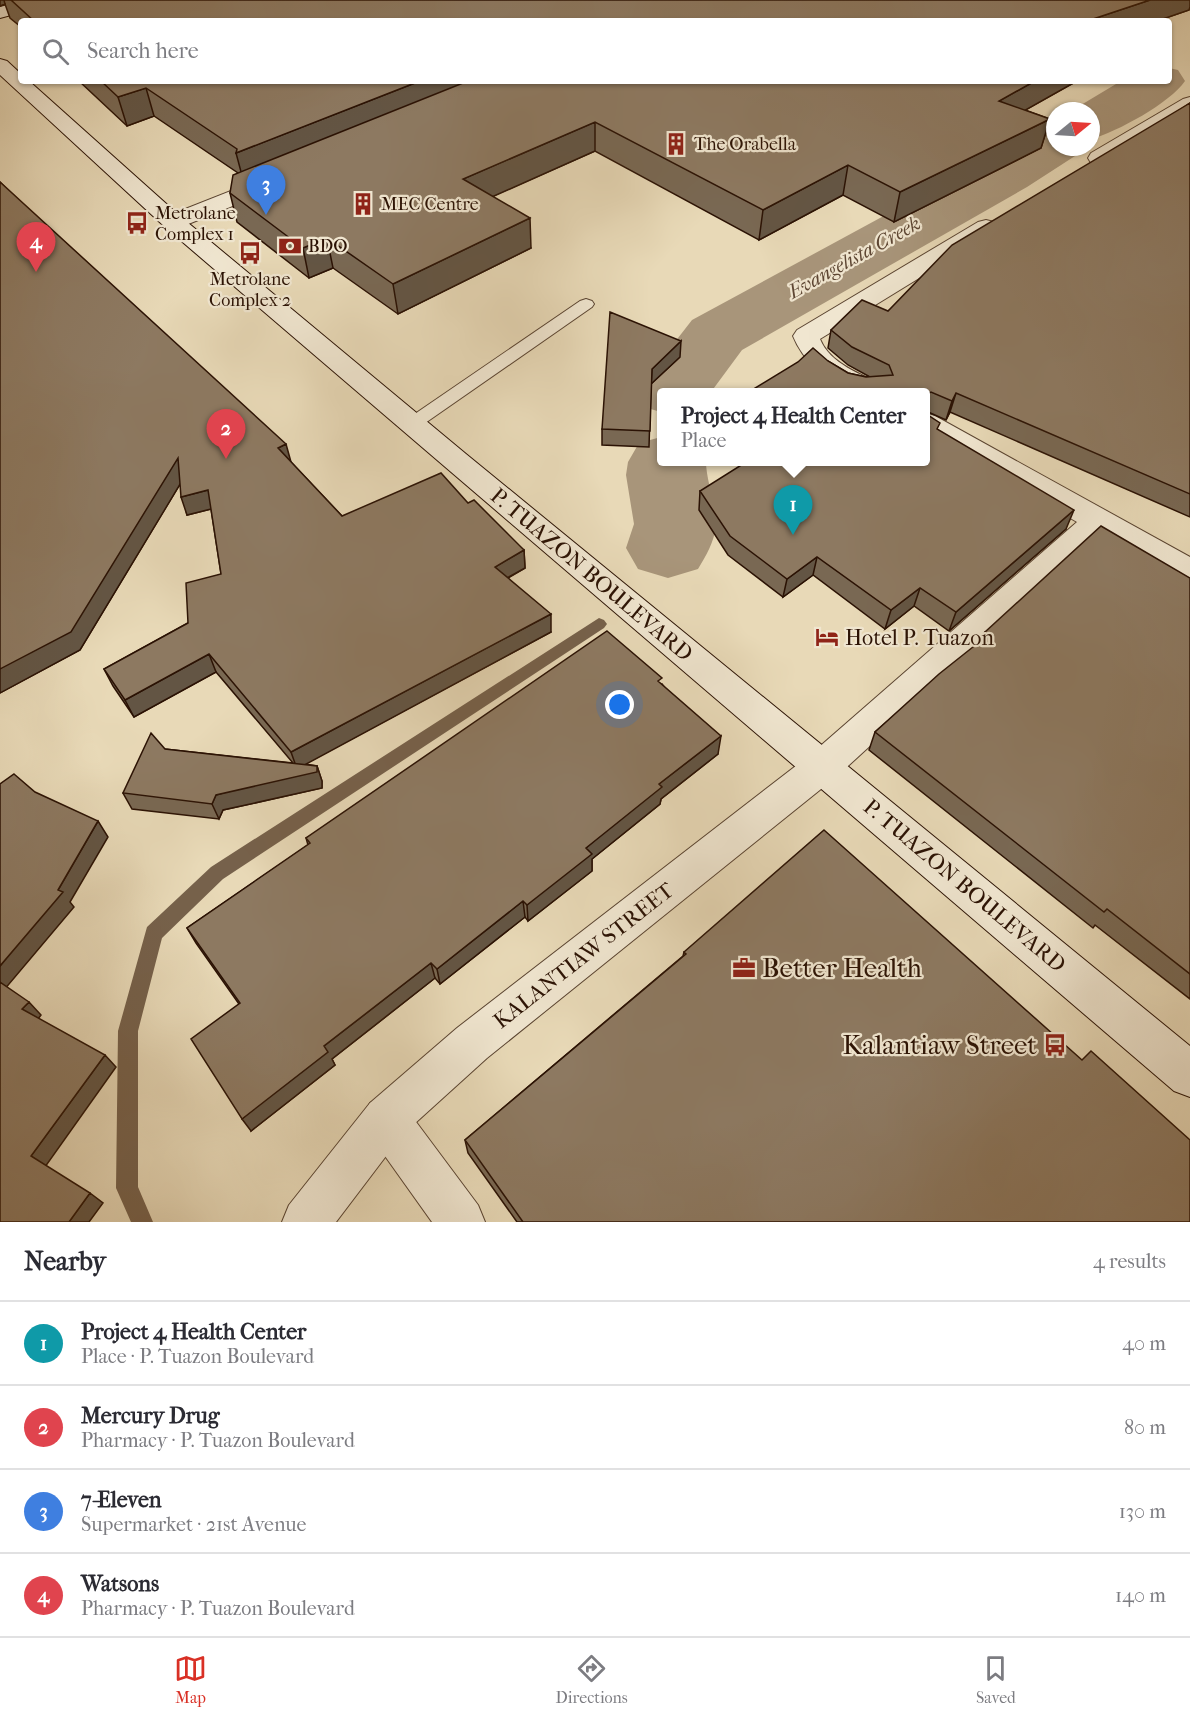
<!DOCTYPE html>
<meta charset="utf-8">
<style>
body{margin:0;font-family:"IM FELL French Canon",serif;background:#f7f7f7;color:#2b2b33}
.compass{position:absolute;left:1046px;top:102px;width:54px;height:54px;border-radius:50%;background:#fff;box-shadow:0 2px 4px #0004;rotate:72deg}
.you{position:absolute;left:620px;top:705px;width:21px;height:21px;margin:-15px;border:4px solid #fff;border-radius:50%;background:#1a73e8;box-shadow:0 0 0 9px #1a73e833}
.badge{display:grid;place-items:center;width:39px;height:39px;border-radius:50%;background:#d93025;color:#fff;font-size:20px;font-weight:700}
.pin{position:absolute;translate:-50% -50px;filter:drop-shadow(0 2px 3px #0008)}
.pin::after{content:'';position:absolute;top:32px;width:21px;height:18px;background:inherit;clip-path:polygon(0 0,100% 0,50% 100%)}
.popup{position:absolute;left:657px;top:388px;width:273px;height:78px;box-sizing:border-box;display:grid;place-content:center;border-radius:6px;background:#fff;filter:drop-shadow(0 2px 4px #0005);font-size:20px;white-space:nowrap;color:#7c7c81}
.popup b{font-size:22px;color:#2b2b33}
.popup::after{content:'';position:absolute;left:50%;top:100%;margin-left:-12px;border:12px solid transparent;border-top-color:#fff}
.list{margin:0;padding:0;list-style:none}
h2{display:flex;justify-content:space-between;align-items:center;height:78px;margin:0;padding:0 24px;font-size:26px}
h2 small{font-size:20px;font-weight:400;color:#7c7c81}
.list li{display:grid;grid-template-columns:39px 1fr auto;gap:18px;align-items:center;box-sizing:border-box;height:84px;padding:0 24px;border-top:2px solid #e1e1e2}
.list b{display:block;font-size:22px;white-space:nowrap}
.list p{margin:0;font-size:20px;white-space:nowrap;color:#7c7c81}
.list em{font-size:20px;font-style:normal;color:#7c7c81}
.icon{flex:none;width:33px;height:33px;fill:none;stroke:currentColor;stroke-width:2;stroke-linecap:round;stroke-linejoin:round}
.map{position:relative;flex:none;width:1190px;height:1222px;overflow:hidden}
.search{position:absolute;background:#fff;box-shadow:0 2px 4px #0004;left:18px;right:18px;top:18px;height:66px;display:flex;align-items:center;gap:15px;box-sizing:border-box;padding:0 21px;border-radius:6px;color:#7c7c81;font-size:22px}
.sheet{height:414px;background:#fff}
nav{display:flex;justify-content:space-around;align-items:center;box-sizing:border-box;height:84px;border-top:2px solid #e1e1e2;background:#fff;font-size:16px;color:#7c7c81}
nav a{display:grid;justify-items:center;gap:3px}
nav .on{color:#d93025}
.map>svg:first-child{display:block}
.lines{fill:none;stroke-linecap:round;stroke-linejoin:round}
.stream{fill:#76614b;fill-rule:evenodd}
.river{fill:#a8957a;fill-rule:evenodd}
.service-casing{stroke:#5a4431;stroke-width:2}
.minor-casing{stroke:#5a4431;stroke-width:2}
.tertiary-casing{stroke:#5a4431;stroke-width:2}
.secondary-casing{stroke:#2b1204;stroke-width:2}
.service{fill:#f0e6d0;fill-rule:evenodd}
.minor{fill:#f0e6d0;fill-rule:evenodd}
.tertiary{fill:#f0e6d0;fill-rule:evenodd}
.secondary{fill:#f0e6d0;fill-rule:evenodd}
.wall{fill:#796853;stroke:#2b1204;stroke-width:1.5}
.shaded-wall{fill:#635544;stroke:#2b1204;stroke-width:1.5}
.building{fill:#8d7961;stroke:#2b1204;stroke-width:1.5}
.labels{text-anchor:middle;stroke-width:4.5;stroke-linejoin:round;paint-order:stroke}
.far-poi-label{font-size:18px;fill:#2b1204;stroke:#f0e6d0;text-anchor:start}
.far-water-label{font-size:20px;font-style:italic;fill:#5d4633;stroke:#f0e6d0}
.street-label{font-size:22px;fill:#2b1204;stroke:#f0e6d0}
.poi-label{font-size:22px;fill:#2b1204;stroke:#f0e6d0;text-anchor:start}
.near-poi-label{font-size:27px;fill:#2b1204;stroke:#f0e6d0;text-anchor:start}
</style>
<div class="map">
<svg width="1190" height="1222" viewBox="0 0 1190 1222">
<rect width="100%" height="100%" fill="#e8d9b7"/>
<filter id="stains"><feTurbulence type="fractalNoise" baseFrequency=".00333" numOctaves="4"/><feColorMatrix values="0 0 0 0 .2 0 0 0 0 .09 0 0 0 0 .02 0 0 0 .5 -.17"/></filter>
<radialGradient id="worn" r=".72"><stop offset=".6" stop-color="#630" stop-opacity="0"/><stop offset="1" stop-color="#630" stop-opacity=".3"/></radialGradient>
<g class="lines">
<!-- stream -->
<path class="stream" d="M 599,618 L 604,620 L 607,624 L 604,628 L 223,879 L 162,938 L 138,1031 L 138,1187 L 153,1222 L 131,1222 L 116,1188 L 118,1031 L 147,927 L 211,867 Z"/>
<!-- river -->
<path class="river" d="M 1169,68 L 1178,70 L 1185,81 C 1170,103 1117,132 1091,139 L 1091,111 L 1071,111 L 1121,81 L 1169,81 Z
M 1055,127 L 1055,147 L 1081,147 L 1075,156 L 1027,187 L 742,350 L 711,392 L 661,392 L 661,412 L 647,408 L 636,392 L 692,320 L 985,161 L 1035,132 Z
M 661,437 L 661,462 L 706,462 C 706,480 718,513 716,526 C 714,542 706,556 698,569 L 668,578 L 638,569 L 626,548 L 634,524 L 626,475 L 628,462 L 639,443 Z"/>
<!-- service casing -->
<g class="service-casing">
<path id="service" d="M 586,299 L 592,301 L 594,304 L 592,307 L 418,428 L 406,428 L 403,424 L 406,420 L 580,301 Z"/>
</g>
<!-- minor casing -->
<g class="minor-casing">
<path id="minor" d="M 1190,97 L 1190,112 L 1107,163 L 1099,164 L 1091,163 L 1088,158 L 1091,153 L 1183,99 Z
M 274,174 L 282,176 L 285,181 L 282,186 L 181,227 L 173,229 L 165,227 L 161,222 L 165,217 Z
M 986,220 L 994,222 L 998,227 L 994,232 L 820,339 C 830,364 861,374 884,386 L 887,392 C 877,392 864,395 854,392 C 829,387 802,359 793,336 L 797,330 L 978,222 Z
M 925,413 L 935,416 L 1190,557 L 1190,584 L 1179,580 L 1100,535 L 836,777 L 823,782 L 810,777 L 805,766 L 810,755 L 1077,522 L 925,434 Z
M 386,1096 L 402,1103 L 478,1205 L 485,1222 L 432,1222 L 370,1135 L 363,1119 L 370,1103 Z"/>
</g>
<!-- tertiary casing -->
<g class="tertiary-casing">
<path id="tertiary" d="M 823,750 L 836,755 L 841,766 L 836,777 L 487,1058 L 402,1135 L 336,1222 L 282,1222 L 289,1205 L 370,1103 L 457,1028 L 810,755 Z"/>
</g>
<!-- secondary casing -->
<g class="secondary-casing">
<path id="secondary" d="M 26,0 L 55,0 L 52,4 L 0,18 L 0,7 Z
M 0,59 L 7,61 L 21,74 L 21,81 L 29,81 L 181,217 L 466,454 L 1190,1046 L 1190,1097 L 1174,1091 L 165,227 L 0,75 Z"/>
</g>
<!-- service -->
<use href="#service" class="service"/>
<!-- minor -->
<use href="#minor" class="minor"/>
<!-- tertiary -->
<use href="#tertiary" class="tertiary"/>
<!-- secondary -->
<use href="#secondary" class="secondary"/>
</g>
<!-- wall -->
<path class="wall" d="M 0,0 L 1190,0 L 1189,10 L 1157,21 L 21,21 L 21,27 L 10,18 L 5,4 L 0,6 Z
M 79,81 L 1077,81 L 1025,110 L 1050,119 L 1041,148 L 894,222 L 843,195 L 759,240 L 595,151 L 493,196 L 531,248 L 398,314 L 333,268 L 309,278 L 237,222 L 230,193 L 238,173 L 154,116 L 127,126 Z
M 1190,103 L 1190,517 L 950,412 L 946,420 L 928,412 L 928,415 L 938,430 L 1066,529 L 949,631 L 914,606 L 885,629 L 813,575 L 783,597 L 728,555 L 699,510 L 700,491 L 925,462 L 747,393 L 828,361 L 848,373 L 866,377 L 870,377 L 848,365 L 828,348 L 831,330 L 888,311 Z
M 0,182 L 290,461 L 342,516 L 468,503 L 524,550 L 525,568 L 508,578 L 551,632 L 305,764 L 317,766 L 322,781 L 322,788 L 223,810 L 219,819 L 132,809 L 123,793 L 165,749 L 293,763 L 216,672 L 134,717 L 113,686 L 104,669 L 188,623 L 221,574 L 211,509 L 187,515 L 180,484 L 80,650 L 0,693 Z
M 680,357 L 651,384 L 649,447 L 602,445 L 602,429 Z
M 1190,578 L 1190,999 L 1095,925 L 1093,928 L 869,750 L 875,732 L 981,641 L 985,632 Z
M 662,684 L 718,754 L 661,799 L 660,804 L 592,859 L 592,871 L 528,921 L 525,917 L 440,984 L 435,978 L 332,1059 L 335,1065 L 251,1131 L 239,1004 L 196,943 L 187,928 L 308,845 L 306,838 Z
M 684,952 L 1190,1222 L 517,1222 L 468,1153 L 465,1140 L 683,956 Z"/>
<!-- shaded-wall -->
<path class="shaded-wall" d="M 0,0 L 4,0 L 5,4 L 0,6 Z
M 1150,0 L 1190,0 L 1190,7 L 1189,10 L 1157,21 L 1087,21 Z
M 420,81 L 492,81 L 244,183 L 236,153 Z
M 1035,81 L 1077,81 L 992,129 L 999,101 Z
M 146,88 L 154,116 L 127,126 L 118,97 Z
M 1050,119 L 1041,148 L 894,222 L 900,192 Z
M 595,122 L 595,151 L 465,209 L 463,179 Z
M 848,165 L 843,195 L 759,240 L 763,210 Z
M 530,218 L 531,248 L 398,314 L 393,284 Z
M 327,238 L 333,268 L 309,278 L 303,248 Z
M 681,341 L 680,357 L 651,384 L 652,369 Z
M 956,393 L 950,412 L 946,420 L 952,401 Z
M 286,444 L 291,462 L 278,448 Z
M 178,458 L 185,476 L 80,650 L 0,693 L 0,669 Z
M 208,490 L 215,508 L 187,515 L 181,497 Z
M 1074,510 L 1066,529 L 949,631 L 956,612 Z
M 524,550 L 525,568 L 496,584 L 495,567 Z
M 817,557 L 813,575 L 783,597 L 787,579 Z
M 920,588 L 914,606 L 885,629 L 891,610 Z
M 551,614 L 551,632 L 297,769 L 291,752 Z
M 209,654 L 216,672 L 134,717 L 125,700 Z
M 721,736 L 718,754 L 661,799 L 660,804 L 592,859 L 592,871 L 528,921 L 527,905 L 586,848 L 659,784 Z
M 317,766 L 322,781 L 322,788 L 223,810 L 219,819 L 212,804 L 216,795 Z
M 98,821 L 108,837 L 70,902 L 74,907 L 4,990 L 0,986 L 0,966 L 58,890 Z
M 523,901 L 525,917 L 440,984 L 437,969 Z
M 431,963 L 435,978 L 332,1059 L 335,1065 L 251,1131 L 242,1119 L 324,1046 Z
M 29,1002 L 41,1015 L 35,1023 L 22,1009 Z
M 105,1055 L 116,1067 L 45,1167 L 31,1156 Z
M 90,1193 L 103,1203 L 89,1222 L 69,1222 Z"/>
<!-- building -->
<path class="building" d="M 11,0 L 1150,0 L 1087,21 L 34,21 Z
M 101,81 L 420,81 L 236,153 L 237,149 L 146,88 L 118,97 Z
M 468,81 L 1035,81 L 999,101 L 1050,119 L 900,192 L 848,165 L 763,210 L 595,122 L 463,179 L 530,218 L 393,284 L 327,238 L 303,248 L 230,193 L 233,175 Z
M 1190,103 L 1190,494 L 956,393 L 952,401 L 931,392 L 928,394 L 928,415 L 940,423 L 937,429 L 1074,510 L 956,612 L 920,588 L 891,610 L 817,557 L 787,579 L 730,536 L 700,491 L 746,462 L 925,462 L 925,393 L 747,393 L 798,362 L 813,348 L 828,361 L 848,373 L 866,377 L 893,375 L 889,365 L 852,347 L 831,330 L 862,300 L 888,311 L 952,245 Z
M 0,182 L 286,444 L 278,448 L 342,516 L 441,473 L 468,503 L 474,500 L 524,550 L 495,567 L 551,614 L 291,752 L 209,654 L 125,700 L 104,669 L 188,623 L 186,583 L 221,574 L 208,490 L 181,497 L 178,458 L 71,632 L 0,669 Z
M 610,312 L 681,341 L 652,369 L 650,431 L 602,429 Z
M 1101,526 L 1190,578 L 1190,974 L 1107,909 L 1104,912 L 875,732 L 939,674 L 988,635 L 985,632 Z
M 607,631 L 662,678 L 658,681 L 721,736 L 659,784 L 662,787 L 586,848 L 592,854 L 527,905 L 523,901 L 437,969 L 431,963 L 324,1046 L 328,1052 L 242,1119 L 191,1039 L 240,1003 L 187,928 L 310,843 L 306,838 Z
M 151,733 L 165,749 L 317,766 L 317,772 L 216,795 L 212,804 L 123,793 Z
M 14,774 L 35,792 L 98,821 L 58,890 L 63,892 L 0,966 L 0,784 Z
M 824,830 L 1082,1060 L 1091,1051 L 1190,1140 L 1190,1222 L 523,1222 L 465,1140 L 686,954 L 684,952 Z
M 0,982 L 29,1002 L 22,1009 L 105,1055 L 31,1156 L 90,1193 L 69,1222 L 0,1222 Z"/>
<!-- icons -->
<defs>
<g id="building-bare" transform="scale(1.8)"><path d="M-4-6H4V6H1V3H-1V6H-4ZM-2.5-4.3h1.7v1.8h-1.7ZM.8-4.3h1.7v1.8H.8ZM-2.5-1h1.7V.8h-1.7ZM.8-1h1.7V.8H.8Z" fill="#8f2418" stroke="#f0e6d0" stroke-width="2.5" paint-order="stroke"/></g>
<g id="bus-bare" transform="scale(1.8)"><path d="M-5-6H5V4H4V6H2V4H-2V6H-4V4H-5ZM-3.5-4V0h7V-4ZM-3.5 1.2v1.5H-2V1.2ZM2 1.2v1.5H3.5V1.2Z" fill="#8f2418" stroke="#f0e6d0" stroke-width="2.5" paint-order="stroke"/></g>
<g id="bank-bare" transform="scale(1.8)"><path d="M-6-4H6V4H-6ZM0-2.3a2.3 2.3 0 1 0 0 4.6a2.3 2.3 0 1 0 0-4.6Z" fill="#8f2418" stroke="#f0e6d0" stroke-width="2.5" paint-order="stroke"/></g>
<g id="hotel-bare" transform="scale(1.8)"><path d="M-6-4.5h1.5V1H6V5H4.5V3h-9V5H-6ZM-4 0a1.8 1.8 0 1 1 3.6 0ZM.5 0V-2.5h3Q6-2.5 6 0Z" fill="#8f2418" stroke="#f0e6d0" stroke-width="2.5" paint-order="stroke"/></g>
<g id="office-bare" transform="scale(1.8)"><path d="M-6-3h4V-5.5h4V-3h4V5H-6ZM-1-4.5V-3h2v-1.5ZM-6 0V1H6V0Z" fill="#8f2418" stroke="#f0e6d0" stroke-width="2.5" paint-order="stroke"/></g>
</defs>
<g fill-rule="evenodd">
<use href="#building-bare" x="676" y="144"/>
<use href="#building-bare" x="363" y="204"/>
<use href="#bus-bare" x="137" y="223"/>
<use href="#bank-bare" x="290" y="246"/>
<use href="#bus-bare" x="250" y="253"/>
<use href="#hotel-bare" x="827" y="637"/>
<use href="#office-bare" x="744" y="968"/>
<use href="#bus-bare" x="1055" y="1045"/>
</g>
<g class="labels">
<!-- far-poi labels -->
<g class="far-poi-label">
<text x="694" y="150">The Orabella</text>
<text x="381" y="210">MEC Centre</text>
<text x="155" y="219">Metrolane<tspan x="155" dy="21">Complex 1</tspan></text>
<text x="308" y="252">BDO</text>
<text x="250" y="285" text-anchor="middle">Metrolane<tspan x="250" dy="21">Complex 2</tspan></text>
</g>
<!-- far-water labels -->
<g class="far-water-label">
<text transform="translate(854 257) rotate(-29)" y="7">Evangelista Creek</text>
</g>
<!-- street labels -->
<g class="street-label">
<text transform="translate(592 574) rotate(40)" y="8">P. TUAZON BOULEVARD</text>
<text transform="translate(965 885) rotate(40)" y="8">P. TUAZON BOULEVARD</text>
<text transform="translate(583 955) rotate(-38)" y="8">KALANTIAW STREET</text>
</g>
<!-- poi labels -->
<g class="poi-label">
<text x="845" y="645">Hotel P. Tuazon</text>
</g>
<!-- near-poi labels -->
<g class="near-poi-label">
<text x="762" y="977">Better Health</text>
<text x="1037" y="1054" text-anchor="end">Kalantiaw Street</text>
</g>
</g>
<rect width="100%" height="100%" filter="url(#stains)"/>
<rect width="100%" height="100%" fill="url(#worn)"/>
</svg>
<svg class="compass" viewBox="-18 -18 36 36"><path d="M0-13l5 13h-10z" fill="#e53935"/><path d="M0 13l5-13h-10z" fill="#7c7c81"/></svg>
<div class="you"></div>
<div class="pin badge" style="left:793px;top:535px;background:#0f9aa8">1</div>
<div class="popup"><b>Project 4 Health Center</b>Place</div>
<div class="pin badge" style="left:226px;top:459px;background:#e0444e">2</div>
<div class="pin badge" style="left:266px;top:215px;background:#3f7fe0">3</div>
<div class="pin badge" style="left:36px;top:272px;background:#e0444e">4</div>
<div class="search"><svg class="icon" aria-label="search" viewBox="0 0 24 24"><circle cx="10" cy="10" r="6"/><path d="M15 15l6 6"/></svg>Search here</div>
</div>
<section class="sheet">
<h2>Nearby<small>4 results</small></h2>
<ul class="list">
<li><span class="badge" style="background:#0f9aa8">1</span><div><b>Project 4 Health Center</b><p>Place · P. Tuazon Boulevard</p></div><em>40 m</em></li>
<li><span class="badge" style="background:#e0444e">2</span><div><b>Mercury Drug</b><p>Pharmacy · P. Tuazon Boulevard</p></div><em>80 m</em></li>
<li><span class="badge" style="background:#3f7fe0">3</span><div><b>7-Eleven</b><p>Supermarket · 21st Avenue</p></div><em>130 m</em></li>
<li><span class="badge" style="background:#e0444e">4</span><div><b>Watsons</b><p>Pharmacy · P. Tuazon Boulevard</p></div><em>140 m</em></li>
</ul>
</section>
<nav>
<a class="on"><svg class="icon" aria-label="map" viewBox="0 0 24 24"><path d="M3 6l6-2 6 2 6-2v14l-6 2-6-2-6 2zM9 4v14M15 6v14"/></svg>Map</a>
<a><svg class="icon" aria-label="directions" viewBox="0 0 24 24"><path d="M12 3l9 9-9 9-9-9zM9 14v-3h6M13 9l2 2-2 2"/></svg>Directions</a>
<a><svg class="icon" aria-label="saved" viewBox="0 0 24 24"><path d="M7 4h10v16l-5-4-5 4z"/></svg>Saved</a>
</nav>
